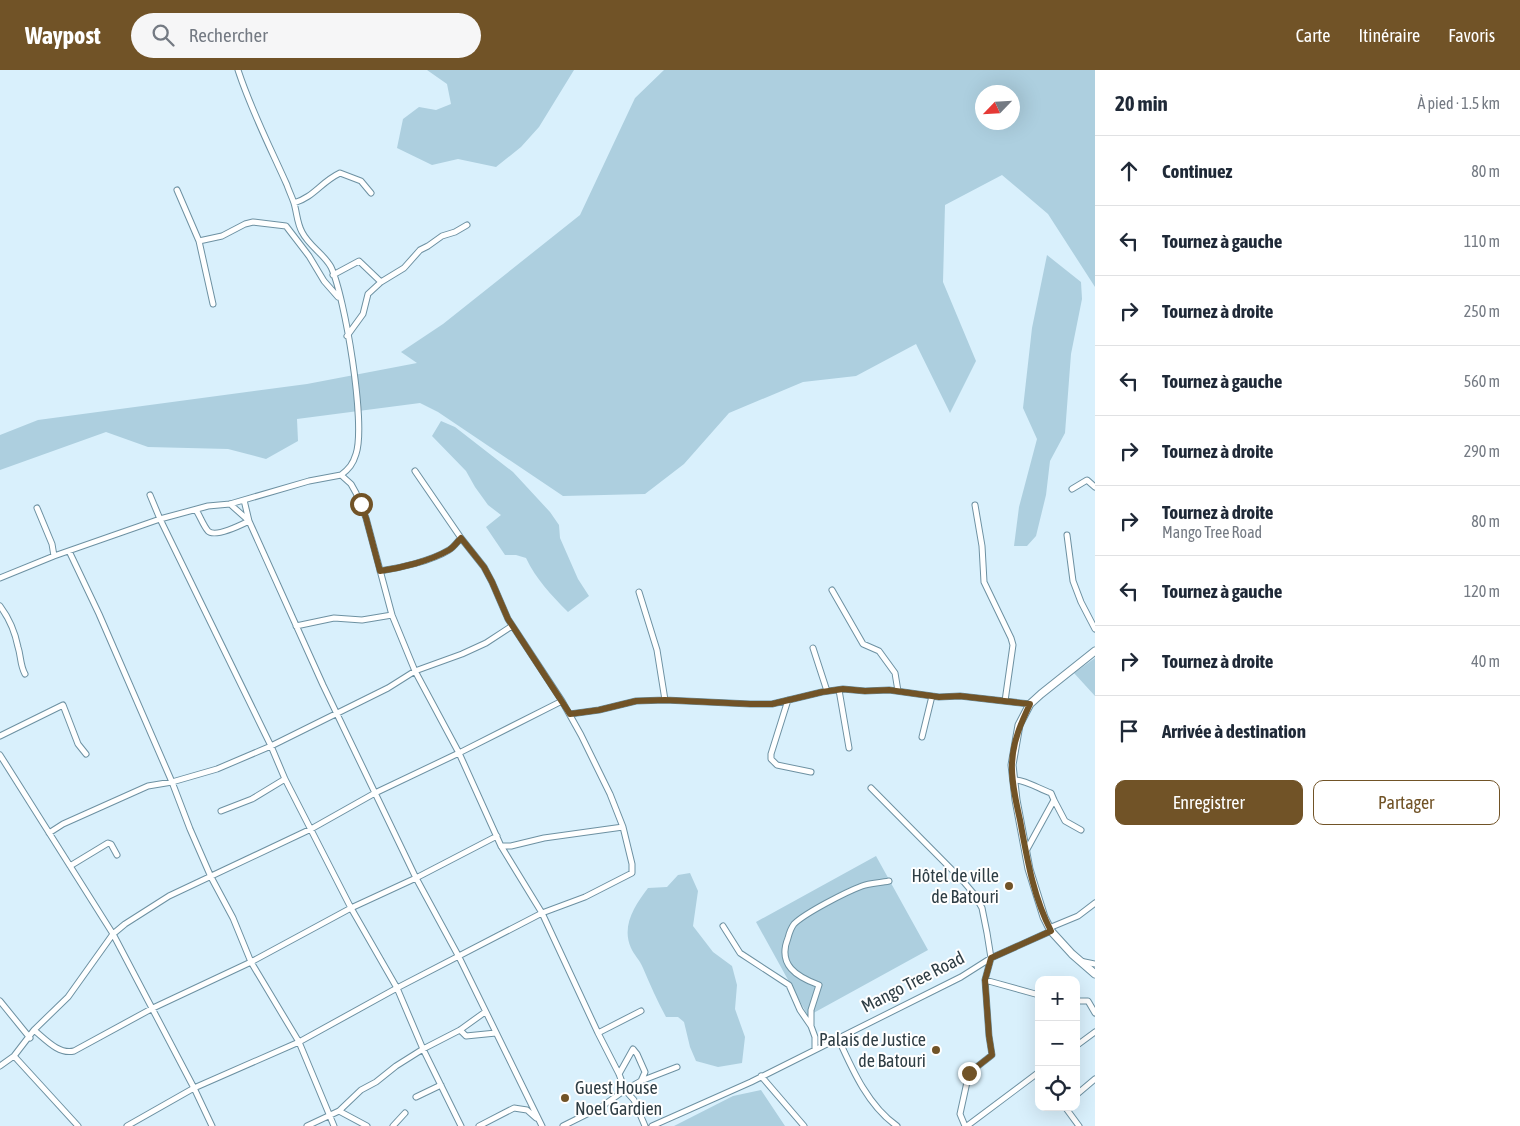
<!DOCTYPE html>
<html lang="fr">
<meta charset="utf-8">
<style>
body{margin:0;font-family:"Asap Condensed",sans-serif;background:#f6f6f7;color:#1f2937}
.controls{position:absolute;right:15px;bottom:15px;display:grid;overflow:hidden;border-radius:10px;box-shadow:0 5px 20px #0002}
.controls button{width:45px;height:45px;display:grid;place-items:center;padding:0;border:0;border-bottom:1px solid #e0e1e3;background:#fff;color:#1f2937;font:25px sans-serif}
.compass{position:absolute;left:975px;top:15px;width:45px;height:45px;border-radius:50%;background:#fff;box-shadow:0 5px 20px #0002;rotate:245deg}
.stop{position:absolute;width:15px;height:15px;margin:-11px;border:4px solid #715327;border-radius:50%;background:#fff}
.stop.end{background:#715327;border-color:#fff;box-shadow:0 1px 5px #0008}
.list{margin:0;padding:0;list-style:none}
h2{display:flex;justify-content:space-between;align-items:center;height:65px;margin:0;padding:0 20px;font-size:21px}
h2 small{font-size:16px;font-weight:400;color:#747a83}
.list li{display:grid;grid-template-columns:32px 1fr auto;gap:15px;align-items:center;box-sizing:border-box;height:70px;padding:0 20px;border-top:1px solid #e0e1e3}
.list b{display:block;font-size:19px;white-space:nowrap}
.list p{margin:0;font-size:16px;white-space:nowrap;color:#747a83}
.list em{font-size:16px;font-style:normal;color:#747a83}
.actions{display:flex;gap:10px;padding:15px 20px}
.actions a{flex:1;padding:11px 0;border:1px solid #715327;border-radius:10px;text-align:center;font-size:18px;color:#715327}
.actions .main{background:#715327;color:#fff}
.icon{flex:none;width:28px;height:28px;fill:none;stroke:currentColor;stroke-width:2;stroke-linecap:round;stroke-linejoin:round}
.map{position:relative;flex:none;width:1095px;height:1056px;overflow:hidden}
header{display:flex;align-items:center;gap:30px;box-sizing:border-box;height:70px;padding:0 25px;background:#715327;color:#fff}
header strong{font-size:24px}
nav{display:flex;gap:28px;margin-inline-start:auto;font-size:18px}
.search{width:350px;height:45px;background:#f6f6f7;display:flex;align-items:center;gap:12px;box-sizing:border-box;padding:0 18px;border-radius:28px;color:#747a83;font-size:19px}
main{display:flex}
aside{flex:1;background:#fff}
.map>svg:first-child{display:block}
.green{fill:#adcfdf;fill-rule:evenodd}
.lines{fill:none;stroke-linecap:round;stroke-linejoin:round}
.minor-casing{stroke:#6d91a2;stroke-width:7}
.secondary-casing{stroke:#6d91a2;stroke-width:9}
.minor{stroke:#fff;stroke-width:5}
.secondary{stroke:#fff;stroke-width:7}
.route{stroke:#715327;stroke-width:6}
.poi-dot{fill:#715327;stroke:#fff;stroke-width:2}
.labels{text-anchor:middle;stroke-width:4;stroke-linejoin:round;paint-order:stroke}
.poi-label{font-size:18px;fill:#2f3e45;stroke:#fff;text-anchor:end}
.street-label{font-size:18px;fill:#2f3e45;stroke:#fff}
</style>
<header>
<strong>Waypost</strong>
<div class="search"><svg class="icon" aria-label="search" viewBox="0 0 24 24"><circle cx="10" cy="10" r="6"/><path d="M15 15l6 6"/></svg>Rechercher</div>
<nav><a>Carte</a><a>Itinéraire</a><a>Favoris</a></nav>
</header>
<main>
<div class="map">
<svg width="1095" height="1056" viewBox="0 0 1095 1056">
<rect width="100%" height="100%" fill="#d9f0fc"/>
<!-- green -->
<path class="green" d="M 427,0 L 574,0 L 539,57 L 521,77 L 496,97 L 458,89 L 432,95 L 397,78 L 403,49 L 419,37 L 436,40 L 451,34 L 447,14 Z
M 664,0 L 1095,0 L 1095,217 L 1048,144 L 1002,105 L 945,135 L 943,212 L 976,291 L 950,343 L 916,274 L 856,306 L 803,312 L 729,343 L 684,394 L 645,424 L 563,426 L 438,342 L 420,333 L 297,349 L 298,371 L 266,389 L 228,379 L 148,377 L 106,362 L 0,400 L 0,365 L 38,350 L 307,314 L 417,293 L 401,282 L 443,254 L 580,145 L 635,28 ZM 982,22 L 1012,22 L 1012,52 L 982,52 Z
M 1047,185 L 1081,212 L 1082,229 L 1071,284 L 1065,363 L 1050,391 L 1046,425 L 1036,466 L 1027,476 L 1014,476 L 1019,437 L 1037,369 L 1023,338 L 1032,258 Z
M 441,351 L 455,357 L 513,402 L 550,442 L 559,455 L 560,468 L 578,509 L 589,526 L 568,542 C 551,525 536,509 526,488 L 516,485 L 505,485 L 486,457 L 501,445 L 488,435 L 475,417 L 466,401 L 432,366 Z
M 1095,588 L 1095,626 L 1074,603 Z
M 876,786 L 928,880 L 808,946 L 756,852 Z
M 690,803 L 698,821 L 693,856 L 713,882 L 732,896 L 737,915 L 735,939 L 745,967 L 742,993 L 718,997 L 696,991 L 690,977 L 684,952 L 678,947 L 666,947 C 657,931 650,914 643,898 C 640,890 634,885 631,878 C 621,856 635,835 648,818 L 667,817 L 678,805 Z
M 761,1020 L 785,1056 L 674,1056 L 733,1026 Z"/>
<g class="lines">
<!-- minor casing -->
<g class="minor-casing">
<path id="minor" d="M 238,0 C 251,40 270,77 287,115 C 289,121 292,127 294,133 C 297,143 297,153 302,162 C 309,176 324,184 331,197 C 345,227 366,354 356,384 C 353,394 349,399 341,405
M 177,120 L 199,171 L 213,234
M 294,133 C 314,127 321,112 340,103 L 361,111 L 371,123
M 199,171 L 222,166 L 245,154 L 253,152 L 286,156 L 309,186 L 324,211 L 338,227
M 333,205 L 359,191 L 381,212
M 347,266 L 363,244 L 368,224 L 381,212 L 404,198 L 420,180 L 428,176 L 442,166 L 455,162 L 467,155
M 1072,419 L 1087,410 L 1095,417
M 150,425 L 160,449 L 271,676 L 285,709 L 351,838 L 397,918 L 423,979 L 461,1056
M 230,434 L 249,451 L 323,615 L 416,808 L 459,887 L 542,1056
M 975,435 L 982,476 L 984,512 L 1011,568 L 1013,575 L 1005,631
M 37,438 L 52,474 L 54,486
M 196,440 C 200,446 203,455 208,461 C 215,468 241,455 249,451 L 244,430
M 1067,465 L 1073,511 L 1081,532 L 1095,559
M 69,481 L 99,544 L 172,712 L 190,759 L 211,807 L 233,848 L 251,892 L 299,972 L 334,1056
M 380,501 C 400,498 431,491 449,480 C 454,477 457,472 461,468
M 0,508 L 54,486 L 160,449 L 208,436 L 230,434 L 309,411 L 341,405 L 351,414 L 356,423 L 366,448 L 392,545 L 415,601 L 459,683 L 501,776 L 542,843 L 598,963 L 619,1004 L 625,1020 L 634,1030 L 645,1056
M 832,520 L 863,574 L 879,581 L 895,603 L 898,621
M 639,522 L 657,580 L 665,630
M 0,536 C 9,548 15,562 18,577 C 21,586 20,595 25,604
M 296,556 L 334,548 L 362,550 L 392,545
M 813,578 L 827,621
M 839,620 L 849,678
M 788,630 L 771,684 L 771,689 L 777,695 L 811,702
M 570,644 L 599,640 L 636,631 L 665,630 L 750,634 L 772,634 L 822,622 L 843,619 L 865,621 L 889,620 L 939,627 L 960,626 L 1030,634
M 0,666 L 63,635 L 78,674 L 86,684
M 922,667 L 932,626
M 0,685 L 113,864 L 194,1018 L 212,1056
M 1013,710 C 1024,709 1039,719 1051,723 L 1054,730 L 1026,781
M 871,718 L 963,811 L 974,824 L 982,838 L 987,863 L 991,888 L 985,910 L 989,966 L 992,985 L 969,1003 L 960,1044 L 965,1056
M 1054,730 L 1065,751 L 1081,760
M 221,741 L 252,729 L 285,709
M 49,763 L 63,754 L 148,716 L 172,712 L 217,699 L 271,676 L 388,618 L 415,601 L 462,584 L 486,573 L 512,556
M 501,776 L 511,776 L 544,768 L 623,757
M 70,796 L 108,773 L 111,774 L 117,785
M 723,856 L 740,883 L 789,915 L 800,940 L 811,956 L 815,967 L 815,979
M 1049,858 L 1078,846 L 1095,833
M 1080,891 L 1095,894
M 985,910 L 1039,925
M 0,931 L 30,968
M 1076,931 L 1088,931 L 1095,943
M 811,956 L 811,940 L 819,915 C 797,907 777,895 788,868 C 789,864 791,858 794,854 C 805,843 846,822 862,816 C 870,813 880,813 889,811
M 34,960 C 45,969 59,985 74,981 L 153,938 L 251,892 L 351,838 L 416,808 L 497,766
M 460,960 L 466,966 L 496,963
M 598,963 L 641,941
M 838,968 C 852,999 868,1036 897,1056
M 1076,976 L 1095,962
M 0,996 L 14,986
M 619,1004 L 633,979 L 637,984 L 645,1002 L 641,1011
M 761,1006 L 804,1056
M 1076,1025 L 1095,1009
M 416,1027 L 441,1015
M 1065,1037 L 1079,1056
M 339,1041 L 361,1020 L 376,1012 L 396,996 L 423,979 L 460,960 L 485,942
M 78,1056 L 14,986 L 34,960 L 68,927 L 113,864 L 125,854 L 169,826 L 311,759 L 375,723 L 459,683 L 562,631
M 127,1056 L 194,1018 L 299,972 L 397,918 L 542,843 L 585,827 L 632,803 L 632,794 L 623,757 L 610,724 L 581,665 L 562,631 L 508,549 L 492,512 L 484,497 L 461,468 L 415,401
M 307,1056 L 339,1041 L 367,1056
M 393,1056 L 405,1043
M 479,1056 L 514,1038 L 527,1040 L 536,1048
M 563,1056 L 601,1037 L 625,1020 L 641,1011 L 677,997
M 652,1056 L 751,1012 L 961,907 L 991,888 L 1051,861
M 967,1056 L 1039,1002"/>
</g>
<!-- secondary casing -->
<g class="secondary-casing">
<path id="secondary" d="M 1095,581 L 1041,624 L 1030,634 L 1019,655 L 1012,695 L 1016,730 L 1029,799 L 1044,847 L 1051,861 L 1072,884 L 1095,904"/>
</g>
<!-- minor -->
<use href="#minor" class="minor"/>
<!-- secondary -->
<use href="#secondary" class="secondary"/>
</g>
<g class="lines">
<!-- route -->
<path class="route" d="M 361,434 L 366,448 L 380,501 C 401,498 430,491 449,480 C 454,477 457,472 461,468 L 484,497 L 492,512 L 508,549 L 570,644 L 599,640 L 636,631 L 665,630 L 750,634 L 772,634 L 822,622 L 843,619 L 865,621 L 889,620 L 939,627 L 960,626 L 1030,634 C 1021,653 1013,671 1012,693 C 1011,711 1016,732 1020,750 C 1027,788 1033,826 1051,861 L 991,888 L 985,910 L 989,966 L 992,985 L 969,1003"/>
</g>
<!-- markers -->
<g class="poi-dot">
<circle cx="1009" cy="816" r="5"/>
<circle cx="936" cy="980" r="5"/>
<circle cx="565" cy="1028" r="5"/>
</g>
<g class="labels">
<!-- poi labels -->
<g class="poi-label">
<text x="999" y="812">Hôtel de ville<tspan x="999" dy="21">de Batouri</tspan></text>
<text x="926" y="976">Palais de Justice<tspan x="926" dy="21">de Batouri</tspan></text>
<text x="575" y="1024" text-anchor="start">Guest House<tspan x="575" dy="21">Noel Gardien</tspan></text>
</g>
<!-- street labels -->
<g class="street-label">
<text transform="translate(913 912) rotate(-27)" y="6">Mango Tree Road</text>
</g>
</g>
</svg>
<div class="controls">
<button>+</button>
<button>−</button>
<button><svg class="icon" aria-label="locate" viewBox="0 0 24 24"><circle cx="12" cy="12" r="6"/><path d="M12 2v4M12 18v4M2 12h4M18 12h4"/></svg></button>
</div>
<svg class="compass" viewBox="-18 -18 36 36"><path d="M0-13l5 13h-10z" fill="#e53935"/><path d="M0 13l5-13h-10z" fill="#747a83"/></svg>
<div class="stop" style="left:361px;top:434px"></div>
<div class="stop end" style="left:969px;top:1003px"></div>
</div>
<aside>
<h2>20 min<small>À pied · 1.5 km</small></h2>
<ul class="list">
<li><svg class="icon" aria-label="ahead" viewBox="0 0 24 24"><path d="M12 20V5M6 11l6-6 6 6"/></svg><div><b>Continuez</b></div><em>80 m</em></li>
<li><svg class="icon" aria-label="left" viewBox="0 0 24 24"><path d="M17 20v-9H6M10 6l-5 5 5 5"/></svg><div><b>Tournez à gauche</b></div><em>110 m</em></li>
<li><svg class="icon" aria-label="right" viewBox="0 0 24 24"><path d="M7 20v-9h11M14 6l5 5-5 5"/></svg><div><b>Tournez à droite</b></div><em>250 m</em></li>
<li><svg class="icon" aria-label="left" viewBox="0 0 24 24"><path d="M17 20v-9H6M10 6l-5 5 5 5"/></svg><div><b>Tournez à gauche</b></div><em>560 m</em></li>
<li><svg class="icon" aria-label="right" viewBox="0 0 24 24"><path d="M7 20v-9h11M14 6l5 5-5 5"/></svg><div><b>Tournez à droite</b></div><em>290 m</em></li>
<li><svg class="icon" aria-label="right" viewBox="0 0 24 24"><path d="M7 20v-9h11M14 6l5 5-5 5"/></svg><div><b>Tournez à droite</b><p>Mango Tree Road</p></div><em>80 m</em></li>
<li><svg class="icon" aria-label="left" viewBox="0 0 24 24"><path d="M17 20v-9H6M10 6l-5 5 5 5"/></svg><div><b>Tournez à gauche</b></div><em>120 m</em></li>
<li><svg class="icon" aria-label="right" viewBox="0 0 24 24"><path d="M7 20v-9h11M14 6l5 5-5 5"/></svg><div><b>Tournez à droite</b></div><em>40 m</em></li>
<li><svg class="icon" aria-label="arrive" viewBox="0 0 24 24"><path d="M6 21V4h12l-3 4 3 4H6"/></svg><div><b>Arrivée à destination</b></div></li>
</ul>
<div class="actions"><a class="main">Enregistrer</a><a>Partager</a></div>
</aside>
</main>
